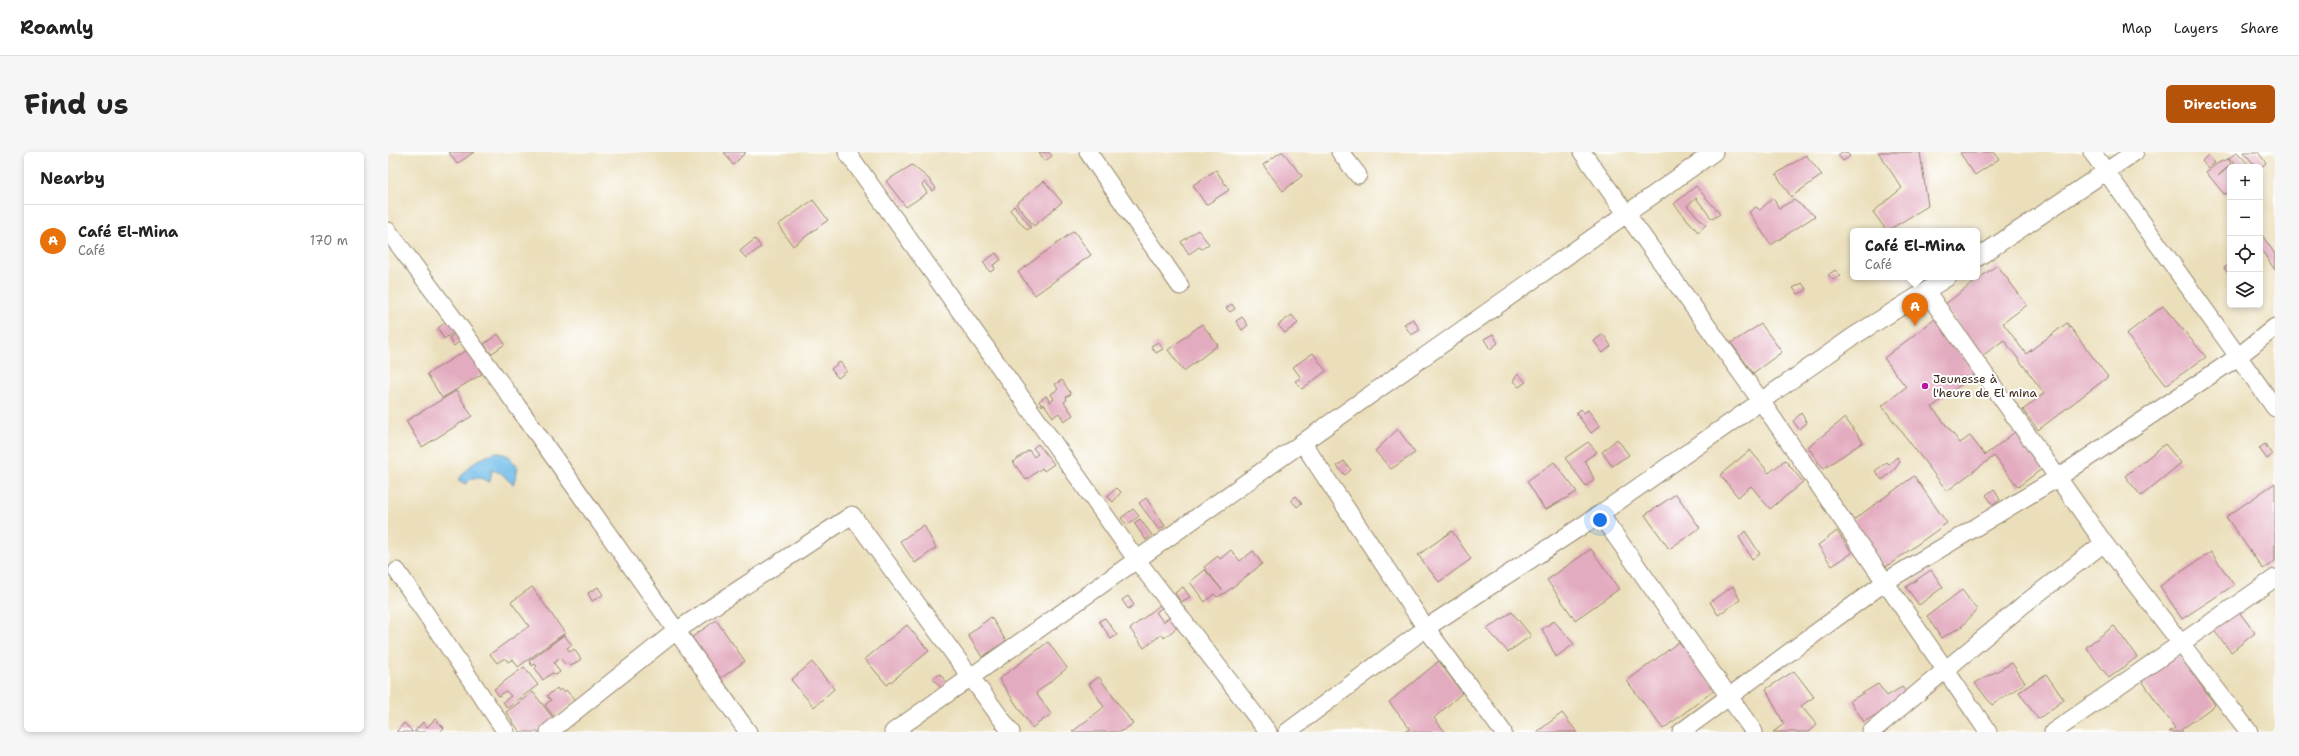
<!DOCTYPE html>
<meta charset="utf-8">
<style>
body{margin:0;font-family:"Shantell Sans",sans-serif;background:#f6f6f6;color:#222}
.controls{position:absolute;right:12px;top:12px;display:grid;overflow:hidden;border-radius:6px;box-shadow:0 2px 6px #0003}
.controls button{width:36px;height:36px;display:grid;place-items:center;padding:0;border:0;border-bottom:1px solid #e0e0e0;background:#fff;color:#222;font:20px sans-serif}
.you{position:absolute;left:1212px;top:368px;width:14px;height:14px;margin:-10px;border:3px solid #fff;border-radius:50%;background:#1a73e8;box-shadow:0 0 0 6px #1a73e833}
.badge{display:grid;place-items:center;width:26px;height:26px;border-radius:50%;background:#b45309;color:#fff;font-size:13px;font-weight:700}
.pin{position:absolute;translate:-50% -33px;filter:drop-shadow(0 1px 2px #0008)}
.pin::after{content:'';position:absolute;top:21px;width:14px;height:12px;background:inherit;clip-path:polygon(0 0,100% 0,50% 100%)}
.popup{position:absolute;left:1462px;top:76px;width:130px;height:52px;box-sizing:border-box;display:grid;place-content:center;border-radius:6px;background:#fff;filter:drop-shadow(0 1px 3px #0005);font-size:13px;white-space:nowrap;color:#767676}
.popup b{font-size:15px;color:#222}
.popup::after{content:'';position:absolute;left:50%;top:100%;margin-left:-8px;border:8px solid transparent;border-top-color:#fff}
.list{margin:0;padding:0;list-style:none}
h2{display:flex;justify-content:space-between;align-items:center;height:52px;margin:0;padding:0 16px;font-size:17px}
h2 small{font-size:13px;font-weight:400;color:#767676}
.list li{display:grid;grid-template-columns:26px 1fr auto;gap:12px;align-items:center;box-sizing:border-box;height:72px;padding:0 16px;border-top:1px solid #e0e0e0}
.list b{display:block;font-size:15px;white-space:nowrap}
.list p{margin:0;font-size:13px;white-space:nowrap;color:#767676}
.list em{font-size:13px;font-style:normal;color:#767676}
.icon{flex:none;width:22px;height:22px;fill:none;stroke:currentColor;stroke-width:2;stroke-linecap:round;stroke-linejoin:round}
.map{position:relative;flex:none;width:1887px;height:580px;overflow:hidden;border-radius:6px}
header{display:flex;align-items:center;gap:24px;box-sizing:border-box;height:56px;padding:0 20px;background:#fff;border-bottom:1px solid #e0e0e0}
header strong{font-size:19px}
nav{display:flex;gap:22px;margin-inline-start:auto;font-size:14px}
.intro{display:flex;align-items:center;justify-content:space-between;box-sizing:border-box;height:96px;padding:0 24px}
h1{margin:0;font-size:28px}
.button{padding:10px 18px;border-radius:6px;background:#b45309;color:#fff;font-size:14px;font-weight:700}
main{display:flex;gap:24px;padding:0 24px}
aside{flex:1;background:#fff;border-radius:6px;box-shadow:0 2px 6px #0003}
.map>svg:first-child{display:block}
.water{fill:#6ebce8;stroke:#547383}
.building{fill:#e3abbf}
.lines{fill:none;stroke-linecap:round;stroke-linejoin:round}
.street-casing{stroke:#93846c;stroke-width:19}
.street{stroke:#fff;stroke-width:17}
.poi-dot{fill:#b5179e;stroke:#fff;stroke-width:1.5}
.labels{text-anchor:middle;stroke-width:4;stroke-linejoin:round;paint-order:stroke}
.poi-label{font-size:12px;fill:#3b2a1e;stroke:#fff;text-anchor:start}
</style>
<header>
<strong>Roamly</strong>
<nav><a>Map</a><a>Layers</a><a>Share</a></nav>
</header>
<div class="intro"><h1>Find us</h1><a class="button">Directions</a></div>
<main>
<aside>
<h2>Nearby<small></small></h2>
<ul class="list">
<li><span class="badge" style="background:#e8710a">A</span><div><b>Café El-Mina</b><p>Café</p></div><em>170 m</em></li>
</ul>
</aside>
<div class="map">
<svg width="1887" height="580" viewBox="0 0 1887 580">
<rect width="100%" height="100%" fill="#fff"/>
<filter id="ink" filterUnits="userSpaceOnUse"><feTurbulence type="fractalNoise" baseFrequency=".025" numOctaves="2"/><feDisplacementMap in="SourceGraphic" scale="8" xChannelSelector="R" yChannelSelector="G"/><feConvolveMatrix kernelMatrix="1 2 1 2 8 2 1 2 1" color-interpolation-filters="sRGB"/></filter>
<filter id="wash" filterUnits="userSpaceOnUse"><feTurbulence type="fractalNoise" baseFrequency=".012" numOctaves="4" result="noise"/><feDisplacementMap in="SourceGraphic" scale="16" xChannelSelector="R" yChannelSelector="G"/><feGaussianBlur stdDeviation="0.9" result="paint"/><feColorMatrix in="noise" values="0 0 0 0 0 0 0 0 0 0 0 0 0 0 0 0 0 1.4 0 .05"/><feComposite in="paint" operator="in"/></filter>
<g filter="url(#wash)">
<rect width="100%" height="100%" fill="#ebdfbb"/>
<!-- water -->
<path class="water" d="M 108,300 L 121,304 L 130,316 L 125,333 L 113,321 L 104,318 L 102,330 L 92,326 L 84,326 L 78,332 L 70,328 L 86,310 Z"/>
<g id="blocks">
<!-- building -->
<path class="building" d="M 61,0 L 86,0 L 69,12 Z
M 336,0 L 358,0 L 345,13 Z
M 651,0 L 661,0 L 664,4 L 657,9 Z
M 893,0 L 895,0 L 914,24 L 895,39 L 875,13 Z
M 1454,0 L 1458,0 L 1462,4 L 1455,9 L 1450,3 Z
M 1490,0 L 1532,0 L 1540,54 L 1499,79 L 1485,60 L 1514,36 Z
M 1574,0 L 1606,0 L 1611,7 L 1587,23 L 1572,1 Z
M 1849,0 L 1863,15 L 1842,15 L 1842,41 L 1836,42 L 1818,20 L 1830,11 L 1840,7 L 1843,12 L 1830,24 L 1847,10 L 1840,7 Z
M 1856,0 L 1870,0 L 1878,11 L 1872,16 L 1868,15 Z
M 1418,3 L 1434,23 L 1403,45 L 1388,22 Z
M 1820,3 L 1827,11 L 1820,16 L 1814,9 Z
M 524,13 L 541,27 L 548,36 L 545,39 L 537,30 L 534,33 L 539,41 L 518,55 L 498,29 Z
M 828,18 L 841,38 L 818,53 L 805,33 Z
M 656,29 L 674,50 L 646,74 L 628,52 Z
M 1308,34 L 1332,62 L 1324,67 L 1308,46 L 1299,54 L 1318,73 L 1310,80 L 1286,52 Z
M 1385,46 L 1391,56 L 1406,48 L 1427,64 L 1383,93 L 1361,60 L 1368,55 L 1372,58 Z
M 425,48 L 440,68 L 405,94 L 390,73 Z
M 626,54 L 643,75 L 639,78 L 622,58 Z
M 810,78 L 821,92 L 814,97 L 811,95 L 801,102 L 793,90 Z
M 686,79 L 703,103 L 647,143 L 630,120 Z
M 1874,83 L 1887,102 L 1887,118 L 1872,96 L 1872,84 Z
M 367,87 L 373,95 L 358,106 L 352,99 Z
M 608,101 L 613,108 L 605,113 L 607,117 L 602,120 L 595,110 Z
M 1842,112 L 1842,123 L 1836,116 Z
M 1609,113 L 1639,153 L 1615,171 L 1638,202 L 1679,171 L 1720,225 L 1650,278 L 1635,258 L 1656,241 L 1616,188 L 1594,204 L 1556,153 Z
M 1447,118 L 1453,124 L 1445,128 L 1440,123 Z
M 1414,131 L 1419,138 L 1410,142 L 1405,136 Z
M 844,152 L 847,157 L 842,160 L 838,156 Z
M 1775,154 L 1818,205 L 1778,233 L 1738,182 Z
M 904,163 L 910,171 L 897,181 L 890,173 Z
M 854,165 L 860,173 L 854,178 L 848,169 Z
M 62,167 L 69,178 L 56,187 L 50,176 Z
M 1025,167 L 1032,178 L 1023,183 L 1016,172 Z
M 1547,167 L 1588,221 L 1544,255 L 1572,291 L 1582,284 L 1597,303 L 1631,277 L 1659,313 L 1630,335 L 1606,304 L 1559,339 L 1494,254 L 1518,235 L 1496,206 Z
M 814,172 L 830,193 L 796,219 L 780,198 Z
M 1373,172 L 1394,200 L 1365,221 L 1343,191 Z
M 69,180 L 74,188 L 66,194 L 61,186 Z
M 110,182 L 117,192 L 103,202 L 96,192 Z
M 1105,182 L 1110,191 L 1102,197 L 1096,187 Z
M 1215,182 L 1223,194 L 1215,201 L 1206,189 Z
M 770,190 L 775,197 L 768,201 L 763,194 Z
M 79,198 L 94,222 L 54,246 L 39,222 Z
M 925,201 L 938,219 L 914,237 L 907,229 L 913,226 L 905,215 Z
M 452,210 L 459,219 L 450,226 L 443,217 Z
M 1130,222 L 1138,230 L 1131,235 L 1125,229 Z
M 674,228 L 683,242 L 678,245 L 679,248 L 676,250 L 685,263 L 676,269 L 671,261 L 665,265 L 656,252 L 654,254 L 651,249 L 658,244 L 662,250 L 666,247 L 663,242 L 670,237 L 667,232 Z
M 68,239 L 84,264 L 34,295 L 18,269 Z
M 1193,257 L 1196,261 L 1200,258 L 1212,274 L 1203,281 L 1188,261 Z
M 1413,261 L 1419,271 L 1411,277 L 1405,269 Z
M 1457,266 L 1475,290 L 1435,317 L 1420,295 Z
M 1010,277 L 1027,301 L 1003,317 L 987,299 Z
M 1229,287 L 1241,303 L 1224,314 L 1214,300 Z
M 1200,290 L 1209,300 L 1197,308 L 1206,327 L 1198,334 L 1177,306 Z
M 650,292 L 666,312 L 656,319 L 654,316 L 638,328 L 625,310 L 641,298 L 646,305 L 650,302 L 645,296 Z
M 1777,292 L 1793,311 L 1753,344 L 1737,324 Z
M 1877,292 L 1884,303 L 1879,307 L 1871,296 Z
M 1362,298 L 1381,321 L 1397,308 L 1415,330 L 1382,357 L 1363,334 L 1350,345 L 1332,323 Z
M 1509,305 L 1512,310 L 1506,318 L 1494,328 L 1487,319 L 1499,310 L 1501,312 Z
M 956,309 L 963,318 L 957,323 L 949,314 Z
M 1166,310 L 1189,340 L 1157,358 L 1139,329 Z
M 1526,324 L 1559,371 L 1498,415 L 1464,369 Z
M 1887,331 L 1887,409 L 1875,417 L 1838,365 Z
M 729,336 L 733,340 L 725,350 L 719,344 Z
M 1606,337 L 1612,348 L 1605,353 L 1598,343 Z
M 1288,342 L 1312,376 L 1281,397 L 1257,363 Z
M 908,344 L 914,351 L 909,355 L 903,348 Z
M 758,346 L 777,374 L 771,378 L 751,351 Z
M 745,357 L 751,364 L 739,373 L 733,366 Z
M 752,367 L 764,383 L 758,388 L 746,371 Z
M 536,373 L 548,396 L 527,411 L 512,389 Z
M 1064,379 L 1083,407 L 1051,430 L 1030,403 Z
M 1357,379 L 1372,402 L 1364,407 L 1351,385 Z
M 1449,379 L 1464,401 L 1444,414 L 1430,393 Z
M 1203,397 L 1231,437 L 1187,468 L 1159,428 Z
M 843,398 L 852,409 L 865,399 L 874,412 L 837,441 L 829,445 L 826,442 L 817,450 L 802,430 L 817,418 L 834,438 L 816,415 L 830,404 L 832,407 Z
M 1823,400 L 1846,433 L 1794,467 L 1772,434 Z
M 1543,418 L 1555,435 L 1531,453 L 1518,435 Z
M 1345,434 L 1352,448 L 1330,463 L 1322,450 Z
M 144,435 L 177,481 L 130,515 L 125,507 L 120,510 L 117,506 L 109,511 L 102,502 L 141,474 L 123,450 Z
M 210,435 L 215,443 L 204,449 L 200,441 Z
M 795,435 L 802,445 L 793,450 L 787,441 Z
M 1574,438 L 1589,458 L 1573,475 L 1553,486 L 1539,464 Z
M 740,444 L 746,453 L 740,457 L 734,448 Z
M 772,453 L 774,456 L 768,460 L 775,470 L 784,463 L 792,473 L 776,486 L 774,482 L 756,496 L 742,477 Z
M 1848,456 L 1867,481 L 1843,500 L 1824,476 Z
M 1124,460 L 1143,484 L 1120,500 L 1099,477 Z
M 603,465 L 618,489 L 594,505 L 580,483 Z
M 717,466 L 729,483 L 723,487 L 711,469 Z
M 328,468 L 357,509 L 329,529 L 300,488 Z
M 1166,469 L 1186,492 L 1168,505 L 1154,477 Z
M 519,473 L 541,499 L 499,533 L 477,507 Z
M 1726,474 L 1749,505 L 1721,526 L 1698,495 Z
M 176,483 L 184,493 L 179,496 L 182,500 L 186,497 L 193,507 L 183,514 L 181,511 L 178,513 L 172,506 L 166,511 L 172,520 L 168,523 L 164,521 L 155,528 L 147,516 L 149,514 L 147,512 L 144,514 L 141,509 Z
M 1292,489 L 1328,537 L 1275,577 L 1239,529 Z
M 660,490 L 679,516 L 648,541 L 663,562 L 644,576 L 611,527 Z
M 1787,497 L 1827,553 L 1793,578 L 1795,580 L 1781,580 L 1787,576 L 1750,523 Z
M 1051,509 L 1074,541 L 1046,566 L 1057,580 L 1016,580 L 1022,577 L 1001,550 Z
M 424,510 L 446,537 L 426,555 L 403,528 Z
M 1624,511 L 1637,531 L 1604,553 L 1587,531 Z
M 136,515 L 150,533 L 119,556 L 115,550 L 123,544 L 118,539 L 111,544 L 106,537 Z
M 1406,519 L 1426,545 L 1413,554 L 1429,573 L 1421,580 L 1385,580 L 1396,572 L 1378,537 Z
M 552,522 L 559,531 L 553,536 L 545,527 Z
M 1658,522 L 1676,548 L 1650,567 L 1631,540 Z
M 711,525 L 745,572 L 732,580 L 684,580 L 716,555 L 701,532 Z
M 1490,532 L 1499,544 L 1514,535 L 1521,543 L 1476,570 L 1462,549 Z
M 169,536 L 171,539 L 174,537 L 176,540 L 178,538 L 187,548 L 166,565 L 157,553 L 163,548 L 159,544 Z
M 145,540 L 168,570 L 154,580 L 132,580 L 118,560 Z
M 1174,561 L 1189,580 L 1149,580 Z
M 47,567 L 56,576 L 52,580 L 26,580 L 35,570 L 39,575 Z
M 16,571 L 25,580 L 8,580 Z"/>
</g>
</g>
<g filter="url(#ink)">
<use href="#blocks" fill-opacity="0" stroke="#93846c" stroke-width="1"/>
<g class="lines">
<!-- street casing -->
<g class="street-casing">
<path id="street" d="M 459,0 L 748,407 L 880,580
M 700,0 L 792,134
M 952,0 L 970,23
M 1194,0 L 1373,249 L 1600,580
M 1704,0 L 1887,256
M 0,79 C 125,243 241,413 360,580
M 1589,106 L 1747,0
M 1538,139 L 1716,391 L 1861,580
M 914,290 L 1038,476 L 1115,580
M 1212,362 L 1366,580
M 9,419 L 118,580
M 161,580 L 288,479 L 464,363 L 623,580
M 505,580 L 1326,0
M 899,580 L 1038,476 L 1212,362 L 1466,184 L 1560,125
M 1293,580 L 1497,430 L 1671,325 L 1851,204 L 1887,175
M 1483,580 L 1635,453 L 1716,391
M 1665,580 L 1887,426"/>
</g>
<!-- street -->
<use href="#street" class="street"/>
</g>
</g>
<!-- markers -->
<circle class="poi-dot" cx="1537" cy="234" r="4"/>
<g class="labels">
<!-- poi labels -->
<g class="poi-label">
<text x="1545" y="231">Jeunesse à<tspan x="1545" dy="14">l'heure de El mina</tspan></text>
</g>
</g>
</svg>
<div class="controls">
<button>+</button>
<button>−</button>
<button><svg class="icon" aria-label="locate" viewBox="0 0 24 24"><circle cx="12" cy="12" r="6"/><path d="M12 2v4M12 18v4M2 12h4M18 12h4"/></svg></button>
<button><svg class="icon" aria-label="layers" viewBox="0 0 24 24"><path d="M12 4l9 5-9 5-9-5zM3 14l9 5 9-5"/></svg></button>
</div>
<div class="you"></div>
<div class="pin badge" style="left:1527px;top:174px;background:#e8710a">A</div>
<div class="popup"><b>Café El-Mina</b>Café</div>
</div>
</main>
